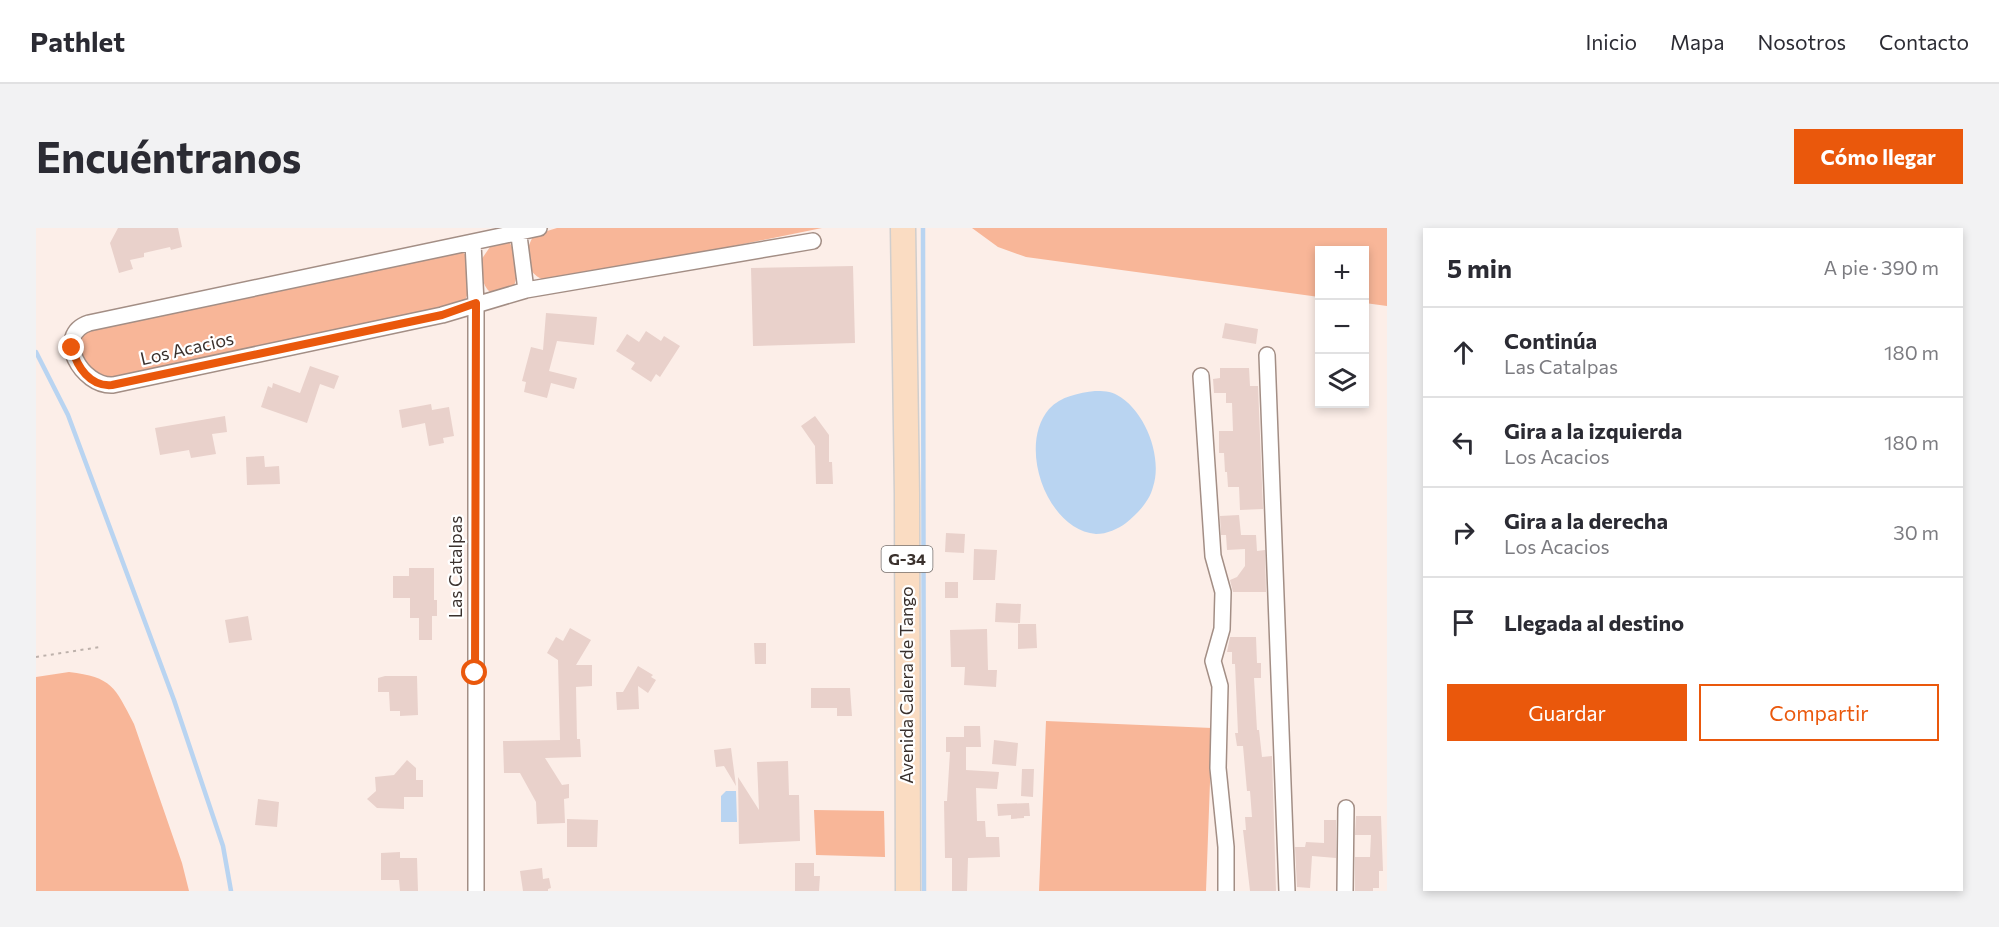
<!DOCTYPE html>
<html lang="es">
<meta charset="utf-8">
<style>
body{margin:0;font-family:Commissioner,sans-serif;background:#f2f2f3;color:#2b2b33}
.controls{position:absolute;right:18px;top:18px;display:grid;overflow:hidden;border-radius:0px;box-shadow:0 3px 9px #0003}
.controls button{width:54px;height:54px;display:grid;place-items:center;padding:0;border:0;border-bottom:2px solid #e1e1e2;background:#fff;color:#2b2b33;font:30px sans-serif}
.stop{position:absolute;width:18px;height:18px;margin:-14px;border:4px solid #ea580c;border-radius:50%;background:#fff}
.stop.end{background:#ea580c;border-color:#fff;box-shadow:0 2px 6px #0008}
.list{margin:0;padding:0;list-style:none}
h2{display:flex;justify-content:space-between;align-items:center;height:78px;margin:0;padding:0 24px;font-size:26px}
h2 small{font-size:20px;font-weight:400;color:#7c7c81}
.list li{display:grid;grid-template-columns:39px 1fr auto;gap:18px;align-items:center;box-sizing:border-box;height:90px;padding:0 24px;border-top:2px solid #e1e1e2}
.list b{display:block;font-size:22px;white-space:nowrap}
.list p{margin:0;font-size:20px;white-space:nowrap;color:#7c7c81}
.list em{font-size:20px;font-style:normal;color:#7c7c81}
.actions{display:flex;gap:12px;padding:18px 24px}
.actions a{flex:1;padding:14px 0;border:2px solid #ea580c;border-radius:0px;text-align:center;font-size:21px;color:#ea580c}
.actions .main{background:#ea580c;color:#fff}
.icon{flex:none;width:33px;height:33px;fill:none;stroke:currentColor;stroke-width:2;stroke-linecap:round;stroke-linejoin:round}
.map{position:relative;flex:none;width:1351px;height:663px;overflow:hidden;border-radius:0px}
header{display:flex;align-items:center;gap:36px;box-sizing:border-box;height:84px;padding:0 30px;background:#fff;border-bottom:2px solid #e1e1e2}
header strong{font-size:28px}
nav{display:flex;gap:33px;margin-inline-start:auto;font-size:21px}
.intro{display:flex;align-items:center;justify-content:space-between;box-sizing:border-box;height:144px;padding:0 36px}
h1{margin:0;font-size:42px}
.button{padding:15px 27px;border-radius:0px;background:#ea580c;color:#fff;font-size:21px;font-weight:700}
main{display:flex;gap:36px;padding:0 36px}
aside{flex:1;background:#fff;border-radius:0px;box-shadow:0 3px 9px #0003}
.map>svg:first-child{display:block}
.green{fill:#f8b698}
.water{fill:#b9d4f1}
.lines{fill:none;stroke-linecap:round;stroke-linejoin:round}
.stream{stroke:#b9d4f1;stroke-width:4.5}
.building{fill:#e9d1cb}
.minor-casing{stroke:#a38e85;stroke-width:18}
.primary-casing{stroke:#d0cecd;stroke-width:27}
.path{stroke:#bdb1ab;stroke-width:2;stroke-dasharray:3 4.5;stroke-linecap:butt}
.minor{stroke:#fff;stroke-width:15}
.primary{stroke:#fadcc2;stroke-width:24}
.route{stroke:#ea580c;stroke-width:8}
.labels{text-anchor:middle;stroke-width:4.5;stroke-linejoin:round;paint-order:stroke}
.shield{fill:#fff;stroke:#756f6c;stroke-width:1.5}
.shield-label{font-size:16px;font-weight:bold;fill:#3a312d}
.street-label{font-size:18px;fill:#3a312d;stroke:#fff}
</style>
<header>
<strong>Pathlet</strong>
<nav><a>Inicio</a><a>Mapa</a><a>Nosotros</a><a>Contacto</a></nav>
</header>
<div class="intro"><h1>Encuéntranos</h1><a class="button">Cómo llegar</a></div>
<main>
<div class="map">
<svg width="1351" height="663" viewBox="0 0 1351 663">
<rect width="100%" height="100%" fill="#fceee8"/>
<!-- green -->
<path class="green" d="M 521,0 L 786,0 L 517,55 C 491,49 484,30 498,7 Z
M 936,0 L 1351,0 L 1351,78 L 1329,75 L 1328,22 L 1284,22 L 1283,69 L 990,29 L 962,19 Z
M 472,13 C 482,23 483,49 477,60 L 457,66 C 445,59 446,45 445,32 L 456,16 Z
M 426,23 L 432,30 L 433,63 L 429,72 L 424,76 L 77,153 L 60,151 L 40,120 L 49,102 Z
M 33,444 C 76,449 79,459 98,496 L 146,635 L 153,663 L 0,663 L 0,449 Z
M 1010,493 L 1176,500 L 1170,663 L 1003,663 Z
M 778,582 L 848,583 L 849,629 L 780,627 Z"/>
<!-- water -->
<path class="water" d="M 1059,163 C 1066,163 1075,163 1081,167 C 1109,182 1127,229 1117,259 C 1113,274 1102,285 1090,295 C 1082,301 1071,306 1060,306 C 1011,302 981,218 1013,181 C 1025,168 1043,165 1059,163 Z
M 690,563 L 700,563 L 701,594 L 685,594 L 685,568 Z"/>
<g class="lines">
<!-- stream -->
<path class="stream" d="M 887,0 L 888,663
M 0,124 L 32,187 L 138,472 L 187,618 L 195,663"/>
</g>
<!-- building -->
<path class="building" d="M 82,0 L 142,0 L 146,19 L 135,22 L 134,19 L 108,25 L 108,29 L 94,32 L 97,41 L 83,45 L 74,15 Z
M 817,38 L 819,115 L 717,118 L 715,40 Z
M 510,85 L 561,89 L 558,117 L 521,113 L 513,143 L 541,150 L 538,161 L 515,155 L 511,170 L 488,164 L 490,154 L 486,153 L 495,119 L 507,122 Z
M 1189,95 L 1222,101 L 1220,116 L 1186,110 Z
M 610,103 L 625,113 L 628,108 L 644,118 L 624,149 L 620,146 L 615,154 L 595,141 L 599,135 L 580,123 L 591,106 L 603,114 Z
M 274,138 L 303,148 L 298,161 L 284,156 L 271,195 L 225,179 L 232,158 L 236,160 L 237,155 L 264,165 Z
M 1184,140 L 1213,140 L 1214,158 L 1222,158 L 1227,281 L 1204,282 L 1203,259 L 1192,259 L 1191,244 L 1189,244 L 1188,225 L 1183,225 L 1183,203 L 1197,203 L 1196,175 L 1190,175 L 1190,165 L 1178,165 L 1177,151 L 1184,150 Z
M 395,176 L 396,182 L 413,179 L 418,208 L 407,210 L 408,215 L 393,218 L 389,195 L 366,200 L 363,182 Z
M 189,188 L 191,204 L 176,206 L 180,226 L 155,230 L 153,222 L 124,227 L 119,200 Z
M 779,188 L 793,207 L 793,234 L 796,234 L 797,256 L 780,256 L 779,218 L 765,198 Z
M 228,228 L 229,239 L 243,238 L 244,256 L 211,257 L 210,229 Z
M 1203,287 L 1205,307 L 1220,307 L 1221,323 L 1229,322 L 1230,364 L 1197,364 L 1194,352 L 1201,349 L 1209,338 L 1209,321 L 1191,322 L 1190,307 L 1185,307 L 1184,288 Z
M 910,305 L 929,306 L 928,325 L 909,324 Z
M 938,321 L 961,322 L 959,352 L 937,352 Z
M 373,340 L 398,340 L 398,372 L 401,372 L 401,388 L 396,388 L 396,412 L 383,412 L 383,390 L 374,390 L 374,370 L 357,370 L 357,348 L 373,348 Z
M 909,354 L 922,354 L 922,370 L 909,370 Z
M 960,375 L 985,376 L 984,395 L 959,394 Z
M 212,388 L 216,412 L 193,415 L 189,392 Z
M 982,396 L 1000,396 L 1001,420 L 982,421 Z
M 534,400 L 555,412 L 540,437 L 556,437 L 556,458 L 540,459 L 541,511 L 544,511 L 545,529 L 509,530 L 526,557 L 533,556 L 533,570 L 528,571 L 529,595 L 501,596 L 500,574 L 484,545 L 468,545 L 467,513 L 524,512 L 522,432 L 511,425 L 520,409 L 527,413 Z
M 951,401 L 952,442 L 961,442 L 960,459 L 928,457 L 929,439 L 915,439 L 914,402 Z
M 1194,409 L 1220,409 L 1221,435 L 1225,435 L 1225,450 L 1218,450 L 1221,502 L 1223,502 L 1226,529 L 1236,528 L 1240,663 L 1214,663 L 1207,602 L 1210,602 L 1209,589 L 1216,589 L 1214,563 L 1211,563 L 1207,518 L 1201,518 L 1199,505 L 1202,505 L 1199,436 L 1196,436 L 1196,424 L 1191,424 Z
M 718,415 L 730,415 L 730,436 L 719,436 Z
M 602,438 L 617,447 L 615,449 L 620,452 L 612,465 L 602,458 L 603,481 L 581,482 L 580,464 L 587,464 Z
M 349,448 L 381,448 L 382,487 L 364,488 L 364,483 L 354,483 L 353,464 L 342,464 L 342,450 Z
M 775,460 L 814,460 L 816,488 L 801,488 L 801,480 L 775,480 Z
M 928,498 L 944,498 L 945,519 L 930,519 L 930,542 L 963,544 L 961,561 L 940,560 L 941,593 L 949,593 L 950,609 L 963,609 L 964,629 L 932,630 L 931,663 L 916,663 L 916,630 L 909,630 L 908,573 L 911,573 L 914,524 L 910,524 L 910,509 L 928,509 Z
M 958,512 L 982,515 L 980,538 L 956,536 Z
M 695,520 L 700,558 L 688,538 L 680,539 L 678,522 Z
M 371,532 L 380,540 L 380,552 L 387,552 L 387,569 L 368,569 L 368,581 L 341,580 L 331,571 L 340,563 L 339,549 L 358,547 Z
M 752,533 L 753,567 L 763,567 L 764,613 L 703,616 L 702,549 L 723,582 L 721,534 Z
M 986,541 L 998,541 L 997,569 L 985,568 Z
M 222,571 L 243,574 L 241,599 L 219,597 Z
M 993,575 L 994,588 L 988,588 L 988,590 L 975,591 L 975,587 L 962,588 L 961,576 Z
M 1320,588 L 1345,588 L 1347,643 L 1343,643 L 1343,660 L 1337,660 L 1337,663 L 1319,663 L 1319,629 L 1334,629 L 1335,607 L 1319,607 Z
M 531,591 L 562,592 L 561,619 L 531,619 Z
M 1288,592 L 1300,592 L 1300,630 L 1276,628 L 1274,660 L 1261,659 L 1259,619 L 1269,619 L 1270,614 L 1288,615 Z
M 364,624 L 364,630 L 381,630 L 382,663 L 364,663 L 363,652 L 345,652 L 345,625 Z
M 759,635 L 778,635 L 778,648 L 784,648 L 783,663 L 759,663 Z
M 506,640 L 507,651 L 513,650 L 515,660 L 512,661 L 512,663 L 487,663 L 484,643 Z"/>
<g class="lines">
<!-- minor casing -->
<g class="minor-casing">
<path id="minor" d="M 482,0 L 490,62
M 503,0 L 53,95 C 16,107 46,159 77,157 L 406,87 L 490,62 L 777,13
M 437,15 L 440,75 L 440,663
M 1231,127 L 1251,663
M 1165,148 L 1177,328 L 1187,364 L 1186,401 L 1177,433 L 1184,458 L 1182,540 L 1190,619 L 1190,663
M 1309,663 L 1310,580"/>
</g>
<!-- primary casing -->
<g class="primary-casing">
<path id="primary" d="M 867,0 L 871,266 L 872,663"/>
</g>
<!-- path -->
<path class="path" d="M 0,429 L 64,419"/>
<!-- minor -->
<use href="#minor" class="minor"/>
<!-- primary -->
<use href="#primary" class="primary"/>
</g>
<g class="lines">
<!-- route -->
<path class="route" d="M 36,120 C 41,139 54,159 76,157 L 406,87 L 440,75 L 439,445"/>
</g>
<g class="labels">
<!-- shield labels -->
<rect class="shield" x="845.5" y="318" width="51" height="26" rx="4.5"/>
<g class="shield-label">
<text x="871" y="337">G-34</text>
</g>
<!-- street labels -->
<g class="street-label">
<text transform="translate(151 121) rotate(-13)" y="6">Los Acacios</text>
<text transform="translate(420 339) rotate(-90)" y="6">Las Catalpas</text>
<text transform="translate(871 457) rotate(-90)" y="6">Avenida Calera de Tango</text>
</g>
</g>
</svg>
<div class="controls">
<button>+</button>
<button>−</button>
<button><svg class="icon" aria-label="layers" viewBox="0 0 24 24"><path d="M12 4l9 5-9 5-9-5zM3 14l9 5 9-5"/></svg></button>
</div>
<div class="stop" style="left:439px;top:445px"></div>
<div class="stop end" style="left:36px;top:120px"></div>
</div>
<aside>
<h2>5 min<small>A pie · 390 m</small></h2>
<ul class="list">
<li><svg class="icon" aria-label="ahead" viewBox="0 0 24 24"><path d="M12 20V5M6 11l6-6 6 6"/></svg><div><b>Continúa</b><p>Las Catalpas</p></div><em>180 m</em></li>
<li><svg class="icon" aria-label="left" viewBox="0 0 24 24"><path d="M17 20v-9H6M10 6l-5 5 5 5"/></svg><div><b>Gira a la izquierda</b><p>Los Acacios</p></div><em>180 m</em></li>
<li><svg class="icon" aria-label="right" viewBox="0 0 24 24"><path d="M7 20v-9h11M14 6l5 5-5 5"/></svg><div><b>Gira a la derecha</b><p>Los Acacios</p></div><em>30 m</em></li>
<li><svg class="icon" aria-label="arrive" viewBox="0 0 24 24"><path d="M6 21V4h12l-3 4 3 4H6"/></svg><div><b>Llegada al destino</b></div></li>
</ul>
<div class="actions"><a class="main">Guardar</a><a>Compartir</a></div>
</aside>
</main>
